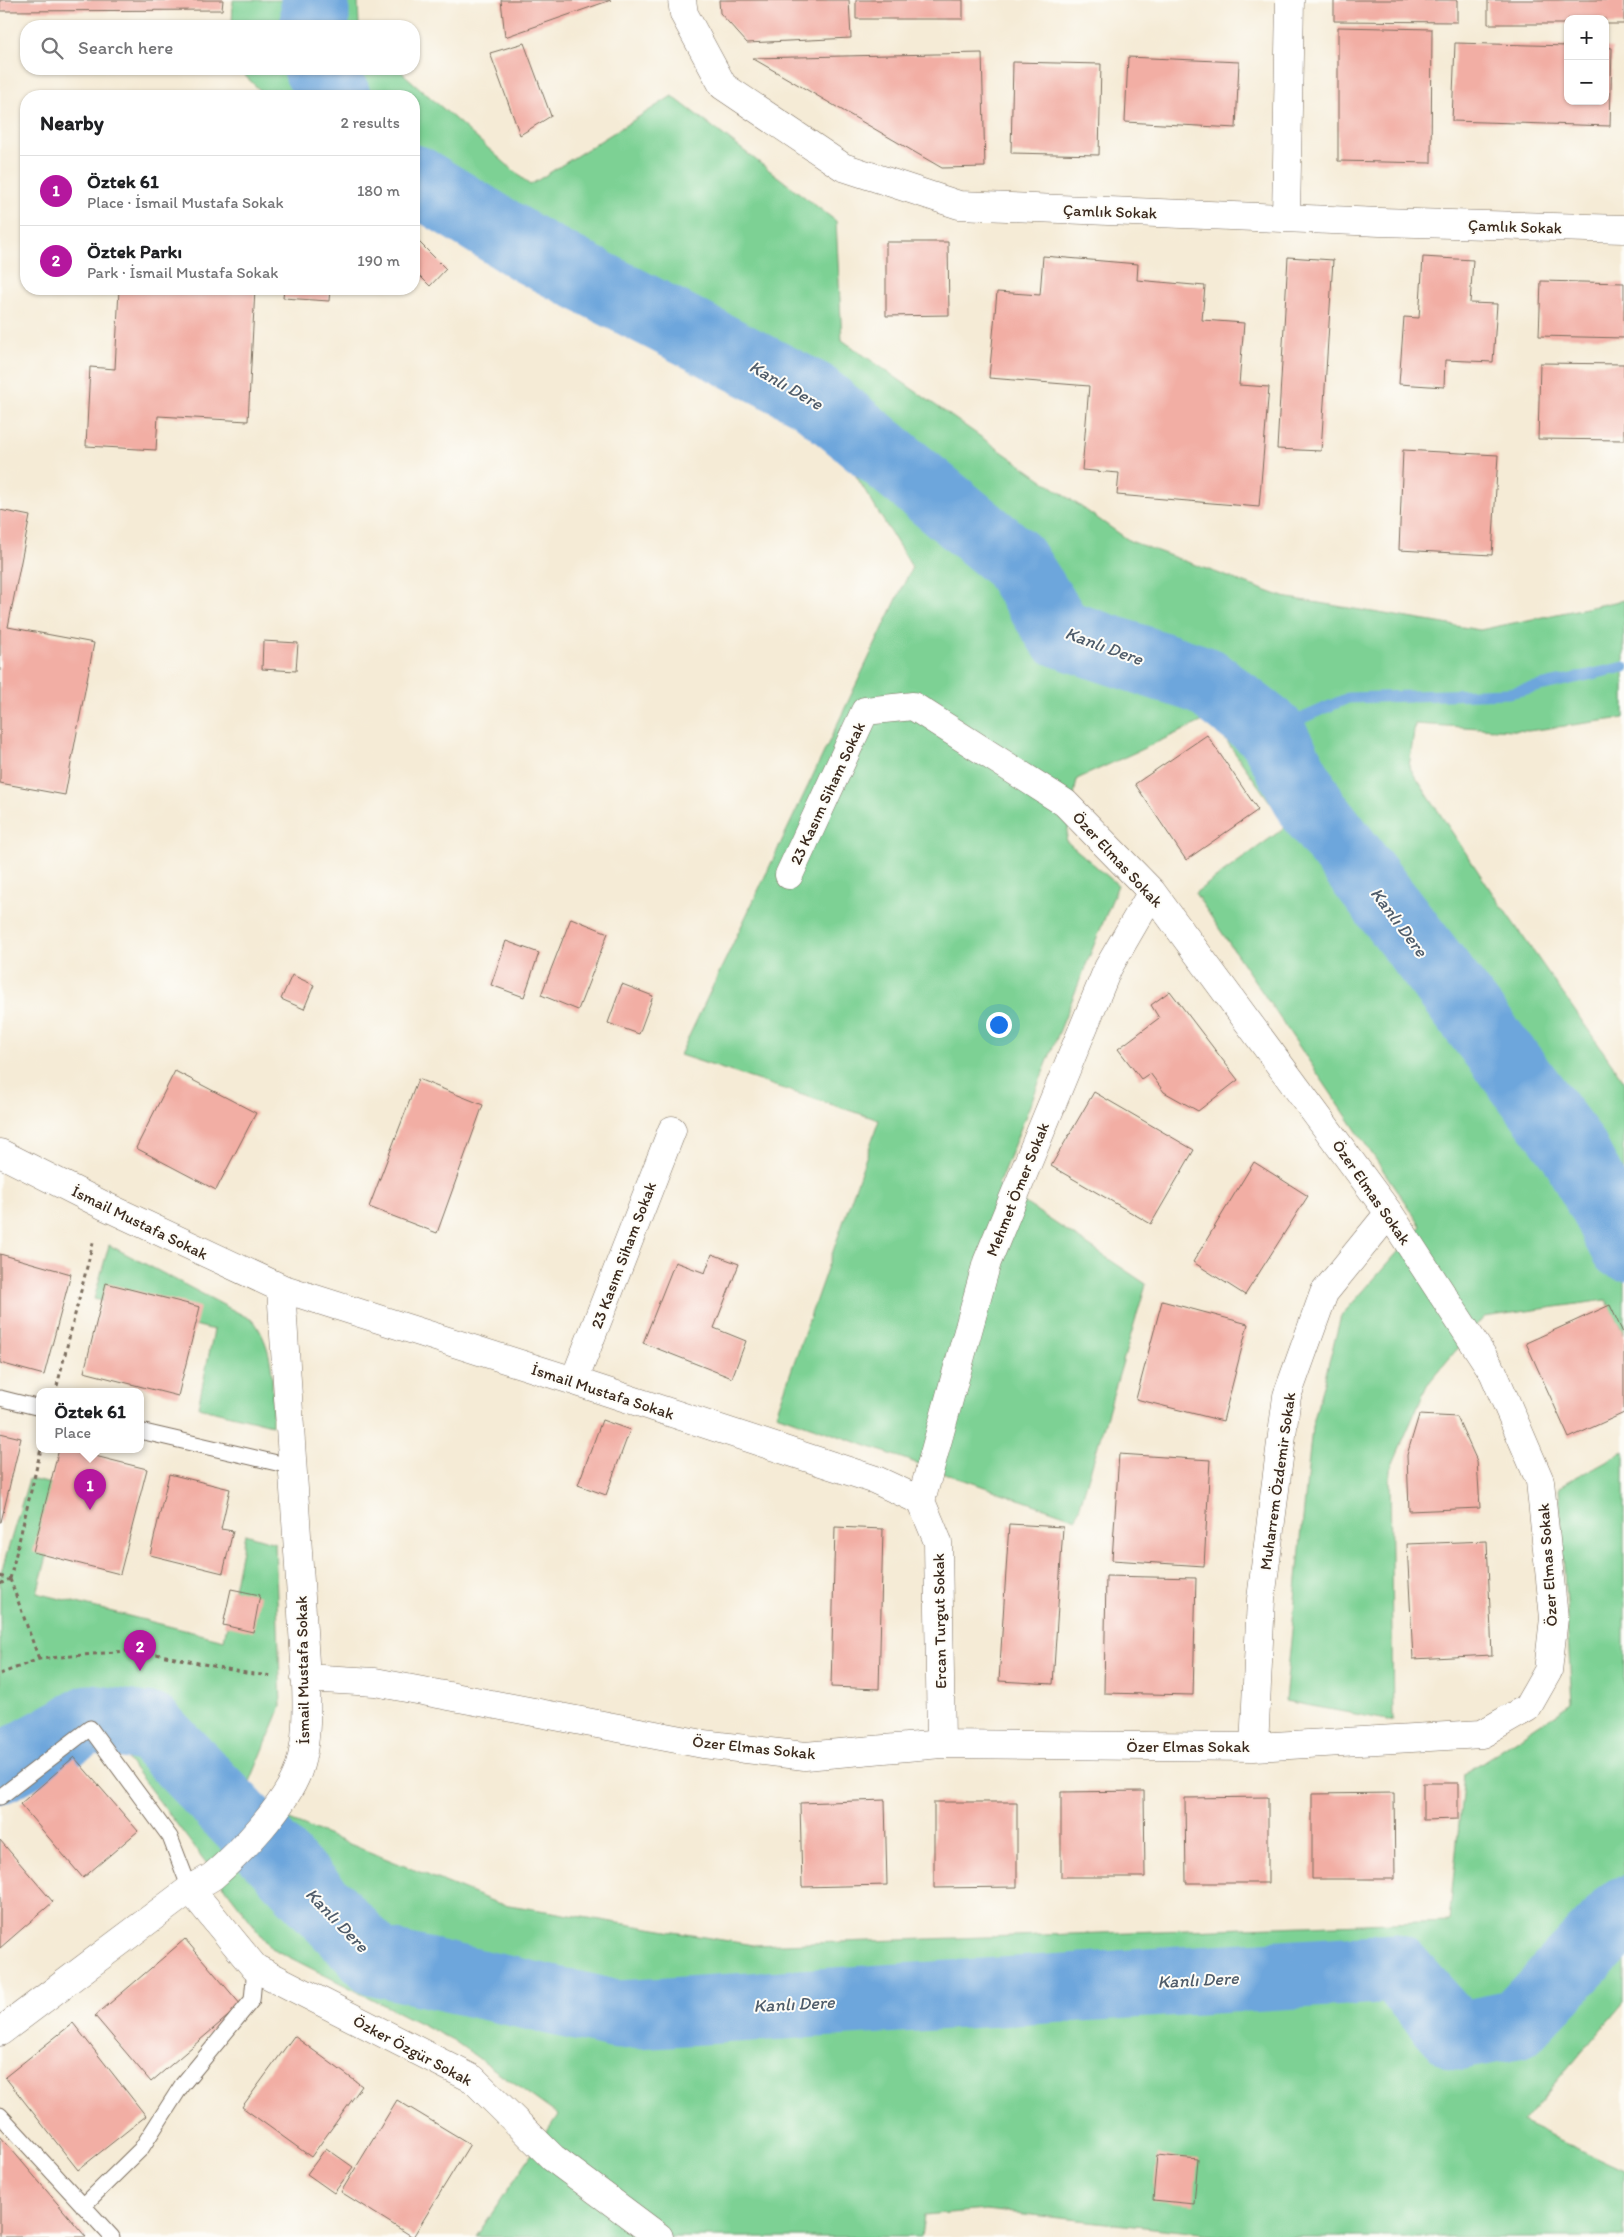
<!DOCTYPE html>
<meta charset="utf-8">
<style>
body{margin:0;font-family:Itim,sans-serif;background:#f2f2f2;color:#202124}
.controls{position:absolute;right:15px;top:15px;display:grid;overflow:hidden;border-radius:10px;box-shadow:0 1px 4px #0004}
.controls button{width:45px;height:45px;display:grid;place-items:center;padding:0;border:0;border-bottom:1px solid #e0e0e0;background:#fff;color:#202124;font:25px sans-serif}
.you{position:absolute;left:998px;top:1024px;width:18px;height:18px;margin:-12px;border:4px solid #fff;border-radius:50%;background:#1a73e8;box-shadow:0 0 0 8px #1a73e833}
.badge{display:grid;place-items:center;width:32px;height:32px;border-radius:50%;background:#b5179e;color:#fff;font-size:16px;font-weight:700}
.pin{position:absolute;translate:-50% -41px;filter:drop-shadow(0 1px 2px #0008)}
.pin::after{content:'';position:absolute;top:26px;width:18px;height:15px;background:inherit;clip-path:polygon(0 0,100% 0,50% 100%)}
.popup{position:absolute;left:36px;top:1388px;width:108px;height:65px;box-sizing:border-box;display:grid;place-content:center;border-radius:10px;background:#fff;filter:drop-shadow(0 1px 4px #0005);font-size:16px;white-space:nowrap;color:#757577}
.popup b{font-size:19px;color:#202124}
.popup::after{content:'';position:absolute;left:50%;top:100%;margin-left:-10px;border:10px solid transparent;border-top-color:#fff}
.list{margin:0;padding:0;list-style:none}
h2{display:flex;justify-content:space-between;align-items:center;height:65px;margin:0;padding:0 20px;font-size:21px}
h2 small{font-size:16px;font-weight:400;color:#757577}
.list li{display:grid;grid-template-columns:32px 1fr auto;gap:15px;align-items:center;box-sizing:border-box;height:70px;padding:0 20px;border-top:1px solid #e0e0e0}
.list b{display:block;font-size:19px;white-space:nowrap}
.list p{margin:0;font-size:16px;white-space:nowrap;color:#757577}
.list em{font-size:16px;font-style:normal;color:#757577}
.icon{flex:none;width:28px;height:28px;fill:none;stroke:currentColor;stroke-width:2;stroke-linecap:round;stroke-linejoin:round}
.map{position:relative;flex:none;width:1624px;height:2237px;overflow:hidden}
.search{position:absolute;background:#fff;box-shadow:0 1px 4px #0004;left:20px;top:20px;width:400px;height:55px;display:flex;align-items:center;gap:12px;box-sizing:border-box;padding:0 18px;border-radius:20px;color:#757577;font-size:19px}
.panel{position:absolute;background:#fff;box-shadow:0 1px 4px #0004;left:20px;top:90px;width:400px;height:205px;border-radius:20px}
.map>svg:first-child{display:block}
.green{fill:#7dd194;stroke:#5c7e59}
.lines{fill:none;stroke-linecap:round;stroke-linejoin:round}
.stream{stroke:#6da6dc;stroke-width:11}
.river{stroke:#6da6dc;stroke-width:69}
.building{fill:#f2aea4}
.lane-casing{stroke:#7c6e5e;stroke-width:17}
.street-casing{stroke:#7c6e5e;stroke-width:29}
.path{stroke:#7c6e5e;stroke-width:3;stroke-dasharray:4 4;stroke-linecap:butt}
.lane{stroke:#fff;stroke-width:15}
.street{stroke:#fff;stroke-width:28}
.labels{text-anchor:middle;stroke-width:4;stroke-linejoin:round;paint-order:stroke}
.street-label{font-size:16px;fill:#3b2a1e;stroke:#fdfcf7}
.water-label{font-size:18px;font-style:italic;fill:#4f5c6a;stroke:#fdfcf7}
</style>
<div class="map">
<svg width="1624" height="2237" viewBox="0 0 1624 2237">
<rect width="100%" height="100%" fill="#fdfcf7"/>
<filter id="ink" filterUnits="userSpaceOnUse"><feTurbulence type="fractalNoise" baseFrequency=".02" numOctaves="2"/><feDisplacementMap in="SourceGraphic" scale="10" xChannelSelector="R" yChannelSelector="G"/><feConvolveMatrix kernelMatrix="1 2 1 2 8 2 1 2 1" color-interpolation-filters="sRGB"/></filter>
<filter id="wash" filterUnits="userSpaceOnUse"><feTurbulence type="fractalNoise" baseFrequency=".0096" numOctaves="4" result="noise"/><feDisplacementMap in="SourceGraphic" scale="20" xChannelSelector="R" yChannelSelector="G"/><feGaussianBlur stdDeviation="1.12" result="paint"/><feColorMatrix in="noise" values="0 0 0 0 0 0 0 0 0 0 0 0 0 0 0 0 0 1.4 0 .05"/><feComposite in="paint" operator="in"/></filter>
<g filter="url(#wash)">
<rect width="100%" height="100%" fill="#f5ebd6"/>
<!-- green -->
<path class="green" d="M 233,0 L 358,0 L 359,26 L 232,26 Z
M 238,69 L 398,69 L 530,185 L 672,96 L 836,221 L 842,340 L 1130,541 L 1283,597 L 1480,630 L 1624,600 L 1624,718 L 1528,731 L 1415,724 L 1409,767 L 1491,891 L 1624,1081 L 1624,1334 L 1606,1300 L 1484,1317 L 1427,1385 L 1390,1470 L 1393,1721 L 1285,1701 L 1312,1427 L 1341,1316 L 1421,1226 L 1195,893 L 1287,826 L 1210,718 L 1077,779 L 1066,841 L 1118,885 L 998,1185 L 1146,1284 L 1076,1519 L 776,1414 L 879,1120 L 680,1055 L 912,567 L 824,424 L 414,212 L 414,96 L 266,96 Z
M 109,1245 L 254,1321 C 277,1355 272,1386 272,1425 L 198,1407 L 214,1330 L 94,1299 Z
M 1624,1451 L 1624,2002 L 1522,2123 L 1624,2170 L 1624,2237 L 1237,2237 L 986,2210 L 924,2215 L 921,2237 L 476,2237 L 558,2115 L 453,2040 L 271,1948 L 102,1726 L 0,1781 L 0,1576 L 29,1479 L 66,1487 L 37,1593 L 224,1640 L 245,1534 L 275,1543 L 281,1707 L 242,1801 L 497,1903 L 753,1945 L 1449,1921 L 1464,1774 L 1572,1703 L 1559,1487 Z"/>
<g class="lines">
<!-- stream -->
<path class="stream" d="M 1271,732 L 1348,698 L 1509,693 L 1624,667"/>
<!-- river -->
<path class="river" d="M 315,26 L 315,0
M 318,69 L 336,96
M 414,179 L 532,251 L 812,395 L 1014,561 L 1060,633 L 1205,681 L 1271,732 L 1313,809 L 1572,1147 L 1624,1246
M 0,1769 L 90,1719 L 151,1728 L 376,1961 L 618,2015 L 1396,1968 L 1457,2036 L 1517,2024 L 1624,1911"/>
</g>
<g id="blocks">
<!-- building -->
<path class="building" d="M 0,0 L 223,0 L 222,10 L 0,11 Z
M 501,0 L 611,0 L 505,37 Z
M 719,0 L 849,0 L 851,38 L 747,43 L 720,13 Z
M 856,0 L 963,0 L 963,19 L 856,19 Z
M 1334,0 L 1457,0 L 1457,22 L 1334,21 Z
M 1488,0 L 1624,0 L 1624,24 L 1605,24 L 1605,19 L 1568,19 L 1568,24 L 1488,24 Z
M 1338,27 L 1432,29 L 1431,163 L 1338,161 Z
M 524,43 L 551,116 L 520,135 L 490,53 Z
M 1455,43 L 1568,46 L 1568,101 L 1605,101 L 1605,47 L 1612,48 L 1610,126 L 1452,121 Z
M 982,53 L 985,167 L 942,168 L 752,58 Z
M 1128,57 L 1239,62 L 1236,128 L 1125,122 Z
M 1013,62 L 1101,64 L 1099,155 L 1011,153 Z
M 414,237 L 446,269 L 430,286 L 414,270 Z
M 886,242 L 948,242 L 949,315 L 886,316 Z
M 1043,256 L 1138,264 L 1137,280 L 1205,286 L 1202,320 L 1244,323 L 1239,385 L 1269,387 L 1259,507 L 1117,495 L 1119,473 L 1082,470 L 1089,386 L 989,378 L 997,292 L 1040,295 Z
M 1288,257 L 1333,260 L 1321,451 L 1277,449 Z
M 1423,257 L 1473,260 L 1470,303 L 1497,304 L 1493,362 L 1445,360 L 1444,387 L 1399,384 L 1404,317 L 1419,318 Z
M 1541,281 L 1624,283 L 1624,338 L 1539,336 Z
M 119,289 L 255,289 L 248,421 L 158,416 L 156,450 L 86,446 L 90,367 L 115,369 Z
M 284,289 L 330,289 L 329,301 L 283,298 Z
M 1540,363 L 1624,364 L 1624,440 L 1538,439 Z
M 1403,450 L 1498,455 L 1492,555 L 1399,550 Z
M 0,510 L 30,516 L 8,627 L 94,643 L 65,795 L 0,783 Z
M 263,641 L 298,643 L 296,671 L 262,669 Z
M 1207,735 L 1258,810 L 1186,860 L 1135,784 Z
M 571,918 L 608,933 L 578,1010 L 541,995 Z
M 506,941 L 539,953 L 524,997 L 491,985 Z
M 292,975 L 314,985 L 304,1009 L 281,999 Z
M 622,984 L 653,996 L 639,1034 L 608,1023 Z
M 1170,991 L 1238,1080 L 1198,1111 L 1164,1092 L 1150,1073 L 1141,1079 L 1118,1049 L 1159,1018 L 1151,1005 Z
M 175,1071 L 256,1113 L 216,1190 L 136,1148 Z
M 418,1079 L 483,1105 L 437,1233 L 369,1207 Z
M 1094,1092 L 1194,1150 L 1151,1224 L 1051,1166 Z
M 1254,1162 L 1308,1196 L 1245,1295 L 1193,1262 Z
M 0,1254 L 71,1274 L 44,1375 L 0,1363 Z
M 712,1254 L 739,1264 L 714,1328 L 746,1341 L 732,1378 L 643,1343 L 675,1262 L 705,1273 Z
M 106,1283 L 200,1307 L 178,1396 L 84,1372 Z
M 1162,1301 L 1248,1324 L 1223,1421 L 1136,1399 Z
M 1610,1305 L 1624,1335 L 1624,1413 L 1569,1438 L 1526,1343 Z
M 1419,1415 L 1457,1417 L 1477,1461 L 1480,1508 L 1409,1511 L 1407,1455 Z
M 602,1420 L 630,1430 L 606,1495 L 578,1485 Z
M 0,1433 L 21,1438 L 1,1522 L 0,1522 Z
M 59,1449 L 67,1449 L 147,1469 L 120,1574 L 33,1552 Z
M 1119,1454 L 1210,1460 L 1204,1566 L 1112,1560 Z
M 169,1474 L 230,1489 L 221,1529 L 233,1531 L 223,1573 L 150,1555 Z
M 1009,1524 L 1063,1527 L 1053,1684 L 999,1681 Z
M 835,1527 L 883,1529 L 879,1689 L 831,1687 Z
M 1487,1541 L 1492,1655 L 1413,1659 L 1407,1544 Z
M 1106,1576 L 1196,1578 L 1193,1695 L 1104,1693 Z
M 231,1589 L 260,1595 L 253,1632 L 223,1625 Z
M 74,1757 L 138,1831 L 83,1878 L 20,1804 Z
M 1423,1783 L 1458,1783 L 1458,1819 L 1423,1820 Z
M 1144,1791 L 1145,1877 L 1061,1877 L 1061,1792 Z
M 1394,1793 L 1395,1879 L 1312,1879 L 1312,1794 Z
M 1268,1797 L 1268,1883 L 1186,1883 L 1185,1798 Z
M 885,1800 L 887,1885 L 802,1887 L 800,1803 Z
M 934,1802 L 1017,1802 L 1017,1887 L 934,1888 Z
M 0,1840 L 53,1902 L 0,1948 Z
M 185,1939 L 241,2005 L 151,2082 L 95,2016 Z
M 73,2023 L 146,2116 L 78,2170 L 5,2077 Z
M 294,2036 L 362,2086 L 311,2157 L 242,2107 Z
M 397,2100 L 470,2144 L 413,2237 L 341,2192 Z
M 0,2136 L 86,2237 L 0,2237 Z
M 326,2148 L 353,2167 L 334,2193 L 307,2174 Z
M 1157,2155 L 1198,2159 L 1194,2204 L 1153,2200 Z"/>
</g>
</g>
<g filter="url(#ink)">
<use href="#blocks" fill-opacity="0" stroke="#7c6e5e" stroke-width="1"/>
<g class="lines">
<!-- lane casing -->
<g class="lane-casing">
<path id="lane" d="M 0,1398 L 40,1408
M 140,1431 L 294,1467
M 0,1797 L 90,1728 L 170,1837 L 190,1889
M 0,2115 L 112,2237
M 83,2206 L 141,2149 L 182,2085 L 252,2000 L 255,1968"/>
</g>
<!-- street casing -->
<g class="street-casing">
<path id="street" d="M 682,0 L 684,14 L 723,86 L 843,167 L 959,205 L 1380,222 L 1624,229
M 1286,217 L 1290,0
M 0,1153 L 103,1205 L 281,1288 L 574,1381 L 876,1480 L 921,1501
M 574,1381 L 672,1130
M 921,1501 L 987,1262 L 1108,968 L 1152,892
M 921,1501 L 938,1542 L 941,1744
M 305,1678 L 375,1682 L 703,1744 L 805,1756 L 941,1744 L 1254,1747 L 1482,1734 L 1527,1708 L 1548,1671 L 1554,1618 L 1540,1481 L 1493,1372 L 1389,1213 L 1152,892 L 1065,803 L 913,706 L 865,711 L 789,875
M 1254,1747 L 1261,1599 L 1287,1396 L 1324,1293 L 1389,1213
M 190,1889 L 255,1968 L 473,2079 L 553,2158 L 659,2237
M 0,2032 L 190,1889 C 197,1885 206,1881 213,1876 C 241,1852 285,1806 298,1771 C 313,1729 304,1659 302,1613 C 296,1505 289,1397 281,1288"/>
</g>
<!-- path -->
<path class="path" d="M 57,1386 L 94,1239
M 0,1576 L 9,1579
M 10,1579 L 41,1449
M 10,1579 L 39,1659
M 0,1584 L 10,1579
M 0,1674 L 39,1659 L 137,1650 L 246,1673 L 272,1676"/>
<!-- lane -->
<use href="#lane" class="lane"/>
<!-- street -->
<use href="#street" class="street"/>
</g>
</g>
<g class="labels">
<!-- street labels -->
<g class="street-label">
<text transform="translate(1110 211) rotate(2)" y="6">Çamlık Sokak</text>
<text transform="translate(1515 226) rotate(2)" y="6">Çamlık Sokak</text>
<text transform="translate(827 793) rotate(-65)" y="6">23 Kasım Siham Sokak</text>
<text transform="translate(1118 859) rotate(47)" y="6">Özer Elmas Sokak</text>
<text transform="translate(1017 1189) rotate(-68)" y="6">Mehmet Ömer Sokak</text>
<text transform="translate(1372 1192) rotate(55)" y="6">Özer Elmas Sokak</text>
<text transform="translate(140 1222) rotate(26)" y="6">İsmail Mustafa Sokak</text>
<text transform="translate(623 1255) rotate(-69)" y="6">23 Kasım Siham Sokak</text>
<text transform="translate(603 1391) rotate(18)" y="6">İsmail Mustafa Sokak</text>
<text transform="translate(1277 1481) rotate(-82)" y="6">Muharrem Özdemir Sokak</text>
<text transform="translate(1547 1565) rotate(-94)" y="6">Özer Elmas Sokak</text>
<text transform="translate(939 1621) rotate(-91)" y="6">Ercan Turgut Sokak</text>
<text transform="translate(302 1670) rotate(-91)" y="6">İsmail Mustafa Sokak</text>
<text x="1188" y="1752">Özer Elmas Sokak</text>
<text transform="translate(754 1747) rotate(6)" y="6">Özer Elmas Sokak</text>
<text transform="translate(413 2050) rotate(28)" y="6">Özker Özgür Sokak</text>
</g>
<!-- water labels -->
<g class="water-label">
<text transform="translate(786 385) rotate(30)" y="6">Kanlı Dere</text>
<text transform="translate(1104 646) rotate(20)" y="6">Kanlı Dere</text>
<text transform="translate(1399 922) rotate(53)" y="6">Kanlı Dere</text>
<text transform="translate(337 1920) rotate(46)" y="6">Kanlı Dere</text>
<text transform="translate(1198 1980) rotate(-3)" y="6">Kanlı Dere</text>
<text transform="translate(794 2004) rotate(-3)" y="6">Kanlı Dere</text>
</g>
</g>
</svg>
<div class="controls">
<button>+</button>
<button>−</button>
</div>
<div class="you"></div>
<div class="pin badge" style="left:90px;top:1510px">1</div>
<div class="popup"><b>Öztek 61</b>Place</div>
<div class="pin badge" style="left:140px;top:1671px">2</div>
<div class="search"><svg class="icon" aria-label="search" viewBox="0 0 24 24"><circle cx="10" cy="10" r="6"/><path d="M15 15l6 6"/></svg>Search here</div>
<section class="panel">
<h2>Nearby<small>2 results</small></h2>
<ul class="list">
<li><span class="badge">1</span><div><b>Öztek 61</b><p>Place · İsmail Mustafa Sokak</p></div><em>180 m</em></li>
<li><span class="badge">2</span><div><b>Öztek Parkı</b><p>Park · İsmail Mustafa Sokak</p></div><em>190 m</em></li>
</ul>
</section>
</div>
